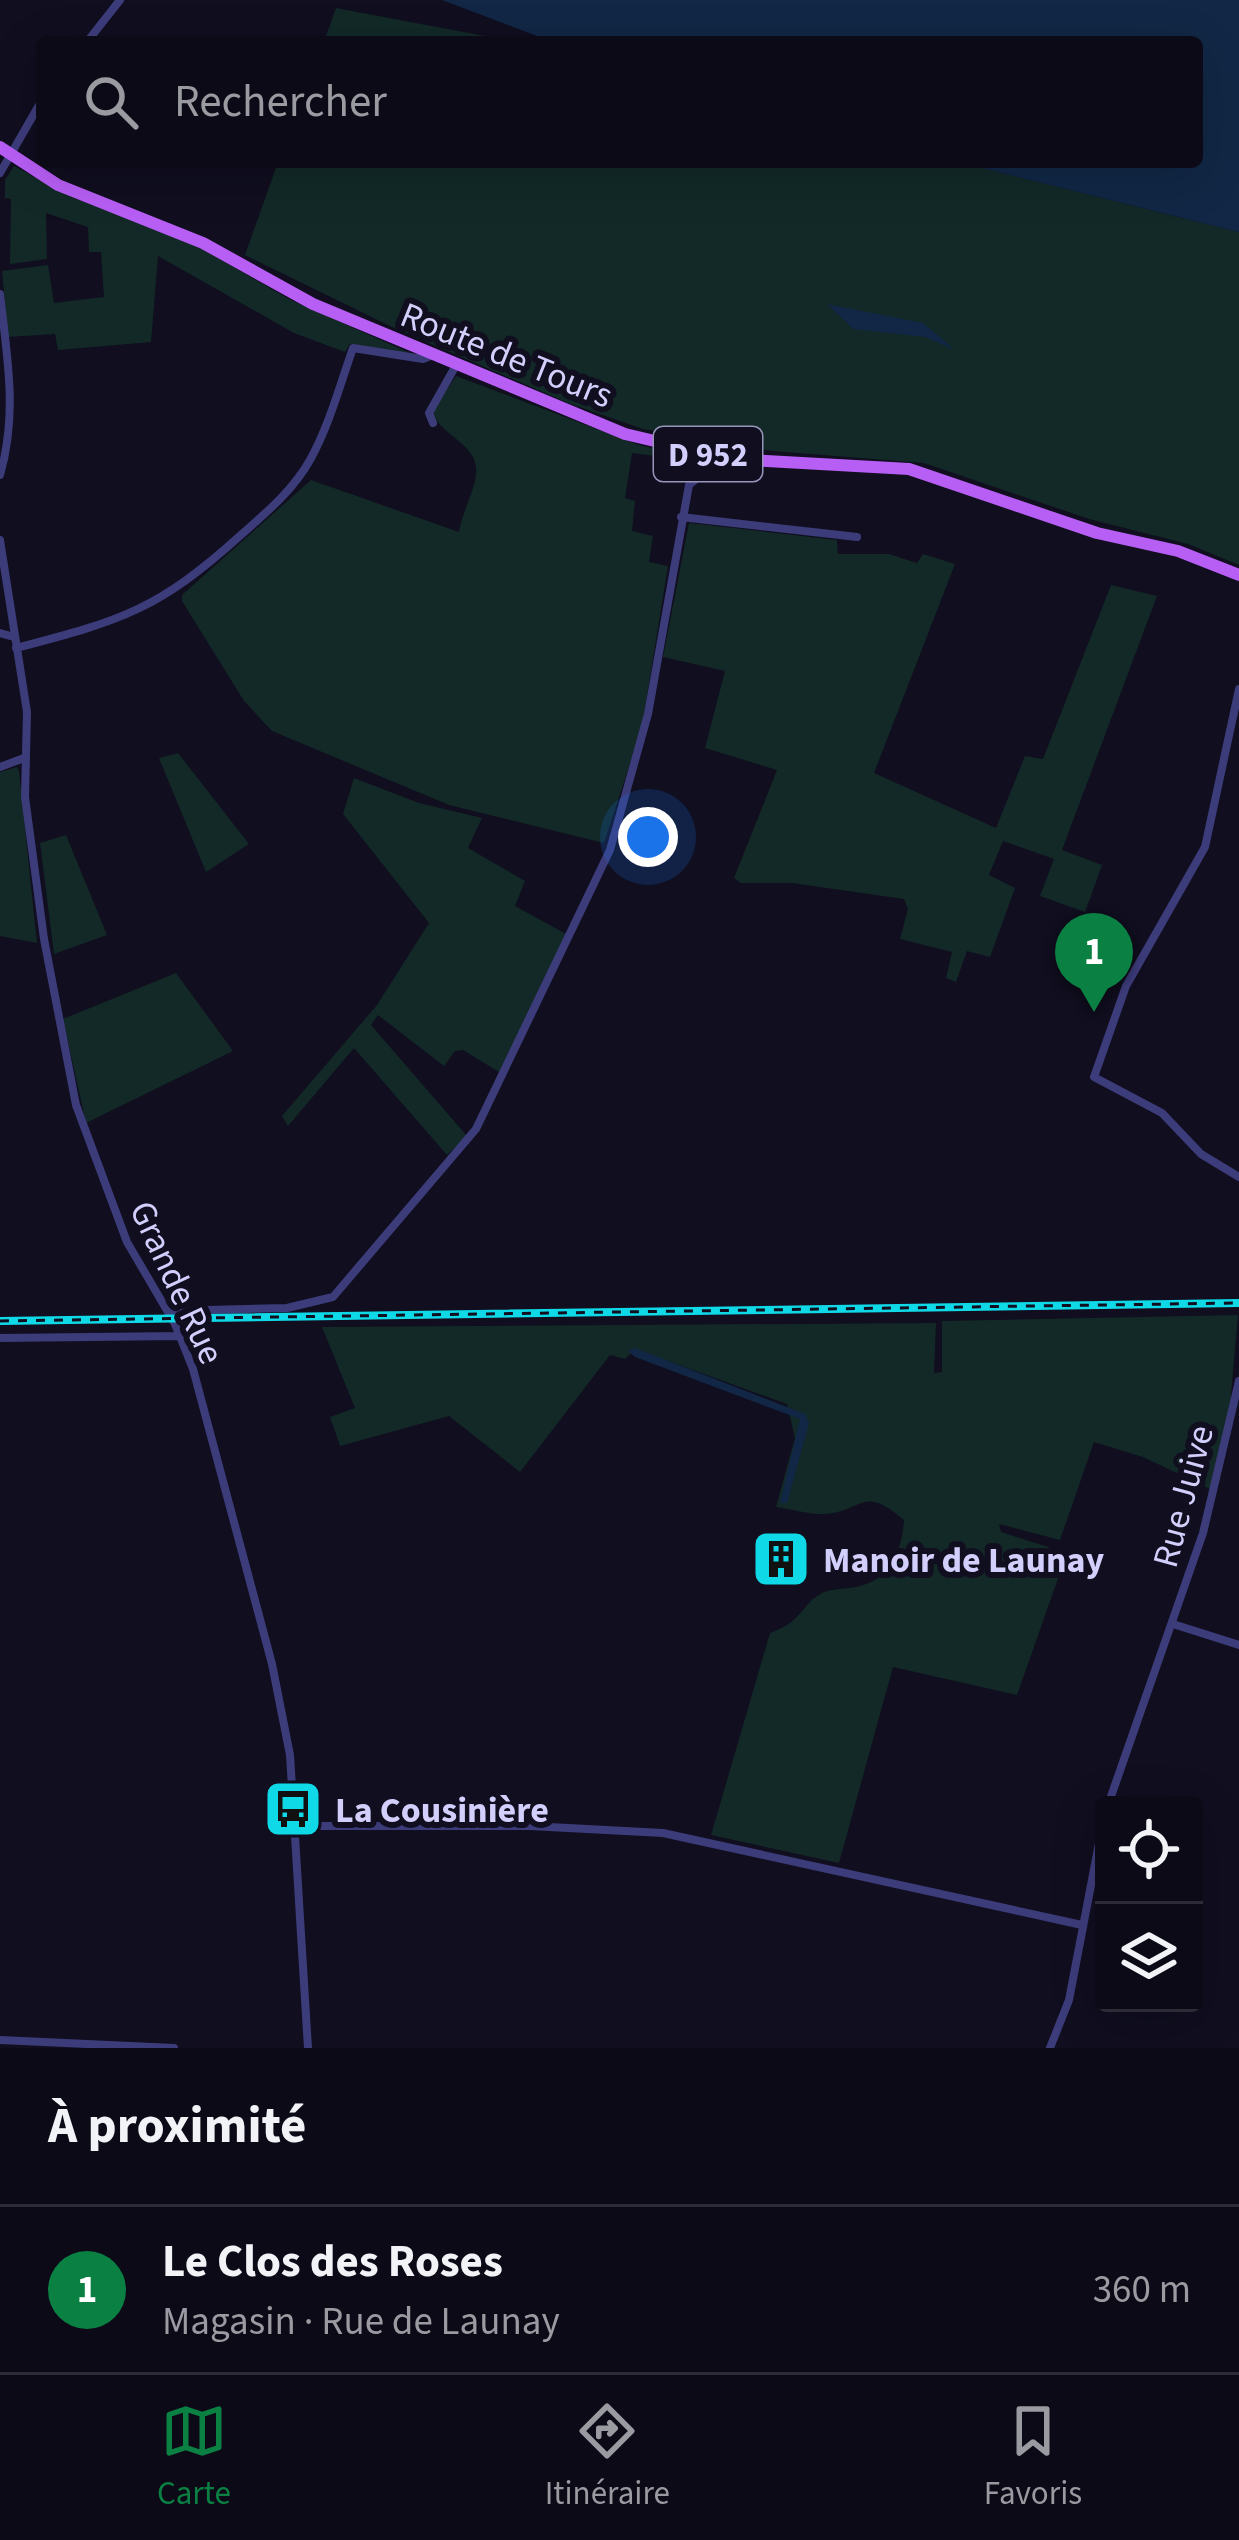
<!DOCTYPE html>
<html lang="fr">
<meta charset="utf-8">
<style>
body{margin:0;font-family:"Source Sans 3",sans-serif;background:#1a1824;color:#f1f3f6}
.controls{position:absolute;right:36px;bottom:36px;display:grid;overflow:hidden;border-radius:12px;box-shadow:0 12px 48px #0002}
.controls button{width:108px;height:108px;display:grid;place-items:center;padding:0;border:0;border-bottom:3px solid #2c2b36;background:#0c0a17;color:#f1f3f6;font:60px sans-serif}
.you{position:absolute;left:648px;top:837px;width:42px;height:42px;margin:-30px;border:9px solid #fff;border-radius:50%;background:#1a73e8;box-shadow:0 0 0 18px #1a73e833}
.badge{display:grid;place-items:center;width:78px;height:78px;border-radius:50%;background:#0b8043;color:#fff;font-size:39px;font-weight:700}
.pin{position:absolute;translate:-50% -99px;filter:drop-shadow(0 3px 6px #0008)}
.pin::after{content:'';position:absolute;top:63px;width:42px;height:36px;background:inherit;clip-path:polygon(0 0,100% 0,50% 100%)}
.list{margin:0;padding:0;list-style:none}
h2{display:flex;justify-content:space-between;align-items:center;height:156px;margin:0;padding:0 48px;font-size:51px}
h2 small{font-size:39px;font-weight:400;color:#9a9aa1}
.list li{display:grid;grid-template-columns:78px 1fr auto;gap:36px;align-items:center;box-sizing:border-box;height:168px;padding:0 48px;border-top:3px solid #2c2b36}
.list b{display:block;font-size:45px;white-space:nowrap}
.list p{margin:0;font-size:39px;white-space:nowrap;color:#9a9aa1}
.list em{font-size:39px;font-style:normal;color:#9a9aa1}
.icon{flex:none;width:66px;height:66px;fill:none;stroke:currentColor;stroke-width:2;stroke-linecap:round;stroke-linejoin:round}
.map{position:relative;flex:none;width:1239px;height:2048px;overflow:hidden}
.search{position:absolute;background:#0c0a17;box-shadow:0 12px 48px #0002;left:36px;right:36px;top:36px;height:132px;display:flex;align-items:center;gap:30px;box-sizing:border-box;padding:0 42px;border-radius:12px;color:#9a9aa1;font-size:45px}
.sheet{height:324px;background:#0c0a17}
nav{display:flex;justify-content:space-around;align-items:center;box-sizing:border-box;height:168px;border-top:3px solid #2c2b36;background:#0c0a17;font-size:33px;color:#9a9aa1}
nav a{display:grid;justify-items:center;gap:6px}
nav .on{color:#0b8043}
.map>svg:first-child{display:block}
.green{fill:#122927}
.water{fill:#112745}
.lines{fill:none;stroke-linecap:round;stroke-linejoin:round}
.street{stroke:#3d3c7b;stroke-width:8}
.primary{stroke:#b75ef4;stroke-width:12}
.rail-casing{stroke:#10d9e7;stroke-width:8}
.rail{stroke:#100e1f;stroke-width:3;stroke-dasharray:9;stroke-linecap:butt}
.labels{text-anchor:middle;stroke-width:12;stroke-linejoin:round;paint-order:stroke}
.shield{fill:#100e1f;stroke:#9895ba;stroke-width:3}
.shield-label{font-size:33px;font-weight:bold;fill:#d3cffc}
.street-label{font-size:36px;fill:#d3cffc;stroke:#100e1f}
.poi-label{font-size:36px;font-weight:bold;fill:#d3cffc;stroke:#100e1f;text-anchor:start}
</style>
<div class="map">
<svg width="1239" height="2048" viewBox="0 0 1239 2048">
<rect width="100%" height="100%" fill="#100e1f"/>
<!-- green -->
<path class="green" d="M 336,8 L 516,42 L 324,42 Z
M 278,162 L 958,162 L 1239,232 L 1239,565 L 1188,544 L 1089,519 L 924,463 L 772,451 L 643,429 L 568,403 L 390,326 L 245,255 Z
M 14,166 L 71,197 L 188,241 L 289,299 L 412,354 L 350,344 L 345,352 L 294,333 L 158,256 L 151,342 L 58,350 L 55,334 L 8,337 L 2,271 L 48,265 L 54,303 L 104,297 L 101,252 L 89,252 L 88,227 L 46,213 L 47,259 L 10,264 L 11,199 L 5,198 L 5,180 Z
M 456,376 L 639,445 L 733,466 L 632,453 L 625,498 L 635,501 L 632,531 L 653,536 L 649,562 L 668,566 L 642,727 L 604,843 L 449,805 L 272,731 L 244,701 L 182,601 L 182,595 L 311,480 L 459,532 C 462,512 474,493 476,474 C 480,444 438,435 432,411 Z
M 689,523 L 837,540 L 838,554 L 889,554 L 917,563 L 923,554 L 955,564 L 874,773 L 996,828 L 1025,756 L 1043,759 L 1111,585 L 1157,596 L 1062,850 L 1102,865 L 1085,912 L 1040,896 L 1054,859 L 1003,841 L 989,875 L 1015,888 L 990,957 L 967,951 L 956,982 L 946,978 L 952,952 L 900,939 L 908,909 L 904,899 L 792,883 L 741,883 L 734,878 L 777,770 L 705,748 L 725,671 L 663,657 Z
M 178,753 L 249,844 L 206,872 L 159,758 Z
M 17,767 L 19,771 L 37,943 L 0,936 L 0,772 Z
M 354,778 L 419,803 L 482,818 L 468,848 L 525,881 L 515,906 L 568,935 L 499,1072 L 463,1050 L 455,1051 L 444,1066 L 378,1015 L 371,1025 L 467,1136 L 447,1155 L 354,1048 L 288,1126 L 282,1116 L 377,1005 L 429,923 L 343,814 Z
M 66,835 L 107,935 L 54,954 L 40,843 Z
M 176,973 L 233,1051 L 86,1123 L 63,1019 Z
M 1238,1315 L 1230,1406 L 1210,1489 L 1143,1457 L 1094,1442 L 1060,1540 L 999,1524 L 1001,1532 L 1067,1553 L 1017,1695 L 893,1667 L 839,1863 L 711,1835 L 770,1633 C 804,1621 800,1605 822,1593 C 832,1588 849,1589 860,1586 C 892,1578 902,1548 904,1520 C 862,1484 864,1511 825,1514 C 810,1515 791,1509 776,1507 L 795,1438 L 787,1404 L 635,1349 L 625,1359 L 610,1355 L 520,1472 L 449,1416 L 340,1446 L 330,1417 L 355,1408 L 322,1327 L 936,1323 L 934,1373 L 942,1372 L 942,1321 Z"/>
<!-- water -->
<path class="water" d="M 442,0 L 1239,0 L 1239,232 L 958,162 L 1197,162 L 1197,42 L 553,42 Z
M 827,304 L 923,323 L 955,350 L 925,337 L 853,329 Z
M 635,1348 L 805,1414 L 809,1423 L 787,1503 L 780,1503 L 800,1419 L 635,1357 L 628,1351 Z"/>
<g class="lines">
<!-- street -->
<path class="street" d="M 87,42 L 120,0
M 0,173 L 42,100
M 0,294 C 7,357 18,413 0,475
M 433,423 L 429,413 L 455,367
M 681,517 L 857,537
M 0,540 L 27,712 L 25,797 L 44,939 L 76,1105 L 127,1242 L 175,1324 L 193,1369 L 272,1664 L 290,1755 L 308,2048
M 0,633 L 14,637
M 16,648 C 123,620 158,610 242,534 C 267,512 294,489 310,460 C 329,426 340,385 353,348 L 423,359 L 430,356
M 1239,689 L 1205,847 L 1126,986 L 1094,1077 L 1162,1113 L 1201,1154 L 1239,1177
M 0,767 L 24,758
M 168,1311 L 287,1308 L 333,1297 L 476,1129 L 610,850 L 648,714 L 689,485 L 707,470 L 756,462
M 0,1338 L 180,1336
M 1173,1624 L 1239,1645
M 1108,1805 L 1203,1533 L 1239,1381
M 295,1826 L 530,1826 L 663,1833 L 1082,1925
M 0,2040 L 174,2048
M 1050,2048 L 1069,2000 L 1104,1817"/>
<!-- primary -->
<path class="primary" d="M 0,147 L 58,185 L 203,243 L 313,304 L 625,434 L 731,459 L 909,469 L 1097,533 L 1178,551 L 1239,575"/>
<!-- rail casing -->
<g class="rail-casing">
<path id="rail" d="M 0,1321 L 1239,1303"/>
</g>
<!-- rail -->
<use href="#rail" class="rail"/>
</g>
<!-- icons -->
<defs>
<g id="building-square" transform="scale(3)"><rect x="-9" y="-9" width="18" height="18" rx="4" fill="#10d9e7" stroke="#100e1f"/><path d="M-4-6H4V6H1V3H-1V6H-4ZM-2.5-4.3h1.7v1.8h-1.7ZM.8-4.3h1.7v1.8H.8ZM-2.5-1h1.7V.8h-1.7ZM.8-1h1.7V.8H.8Z" fill="#111"/></g>
<g id="bus-square" transform="scale(3)"><rect x="-9" y="-9" width="18" height="18" rx="4" fill="#10d9e7" stroke="#100e1f"/><path d="M-5-6H5V4H4V6H2V4H-2V6H-4V4H-5ZM-3.5-4V0h7V-4ZM-3.5 1.2v1.5H-2V1.2ZM2 1.2v1.5H3.5V1.2Z" fill="#111"/></g>
</defs>
<g fill-rule="evenodd">
<use href="#building-square" x="781" y="1559"/>
<use href="#bus-square" x="293" y="1809"/>
</g>
<g class="labels">
<!-- shield labels -->
<rect class="shield" x="654" y="427" width="108" height="54" rx="9"/>
<g class="shield-label">
<text x="708" y="466">D 952</text>
</g>
<!-- street labels -->
<g class="street-label">
<text transform="translate(507 354) rotate(22)" y="13">Route de Tours</text>
<text transform="translate(178 1282) rotate(65)" y="13">Grande Rue</text>
<text transform="translate(1182 1496) rotate(-75)" y="13">Rue Juive</text>
</g>
<!-- poi labels -->
<g class="poi-label">
<text x="823" y="1572">Manoir de Launay</text>
<text x="335" y="1822">La Cousinière</text>
</g>
</g>
</svg>
<div class="controls">
<button><svg class="icon" aria-label="locate" viewBox="0 0 24 24"><circle cx="12" cy="12" r="6"/><path d="M12 2v4M12 18v4M2 12h4M18 12h4"/></svg></button>
<button><svg class="icon" aria-label="layers" viewBox="0 0 24 24"><path d="M12 4l9 5-9 5-9-5zM3 14l9 5 9-5"/></svg></button>
</div>
<div class="you"></div>
<div class="pin badge" style="left:1094px;top:1012px">1</div>
<div class="search"><svg class="icon" aria-label="search" viewBox="0 0 24 24"><circle cx="10" cy="10" r="6"/><path d="M15 15l6 6"/></svg>Rechercher</div>
</div>
<section class="sheet">
<h2>À proximité<small></small></h2>
<ul class="list">
<li><span class="badge">1</span><div><b>Le Clos des Roses</b><p>Magasin · Rue de Launay</p></div><em>360 m</em></li>
</ul>
</section>
<nav>
<a class="on"><svg class="icon" aria-label="map" viewBox="0 0 24 24"><path d="M3 6l6-2 6 2 6-2v14l-6 2-6-2-6 2zM9 4v14M15 6v14"/></svg>Carte</a>
<a><svg class="icon" aria-label="directions" viewBox="0 0 24 24"><path d="M12 3l9 9-9 9-9-9zM9 14v-3h6M13 9l2 2-2 2"/></svg>Itinéraire</a>
<a><svg class="icon" aria-label="saved" viewBox="0 0 24 24"><path d="M7 4h10v16l-5-4-5 4z"/></svg>Favoris</a>
</nav>
